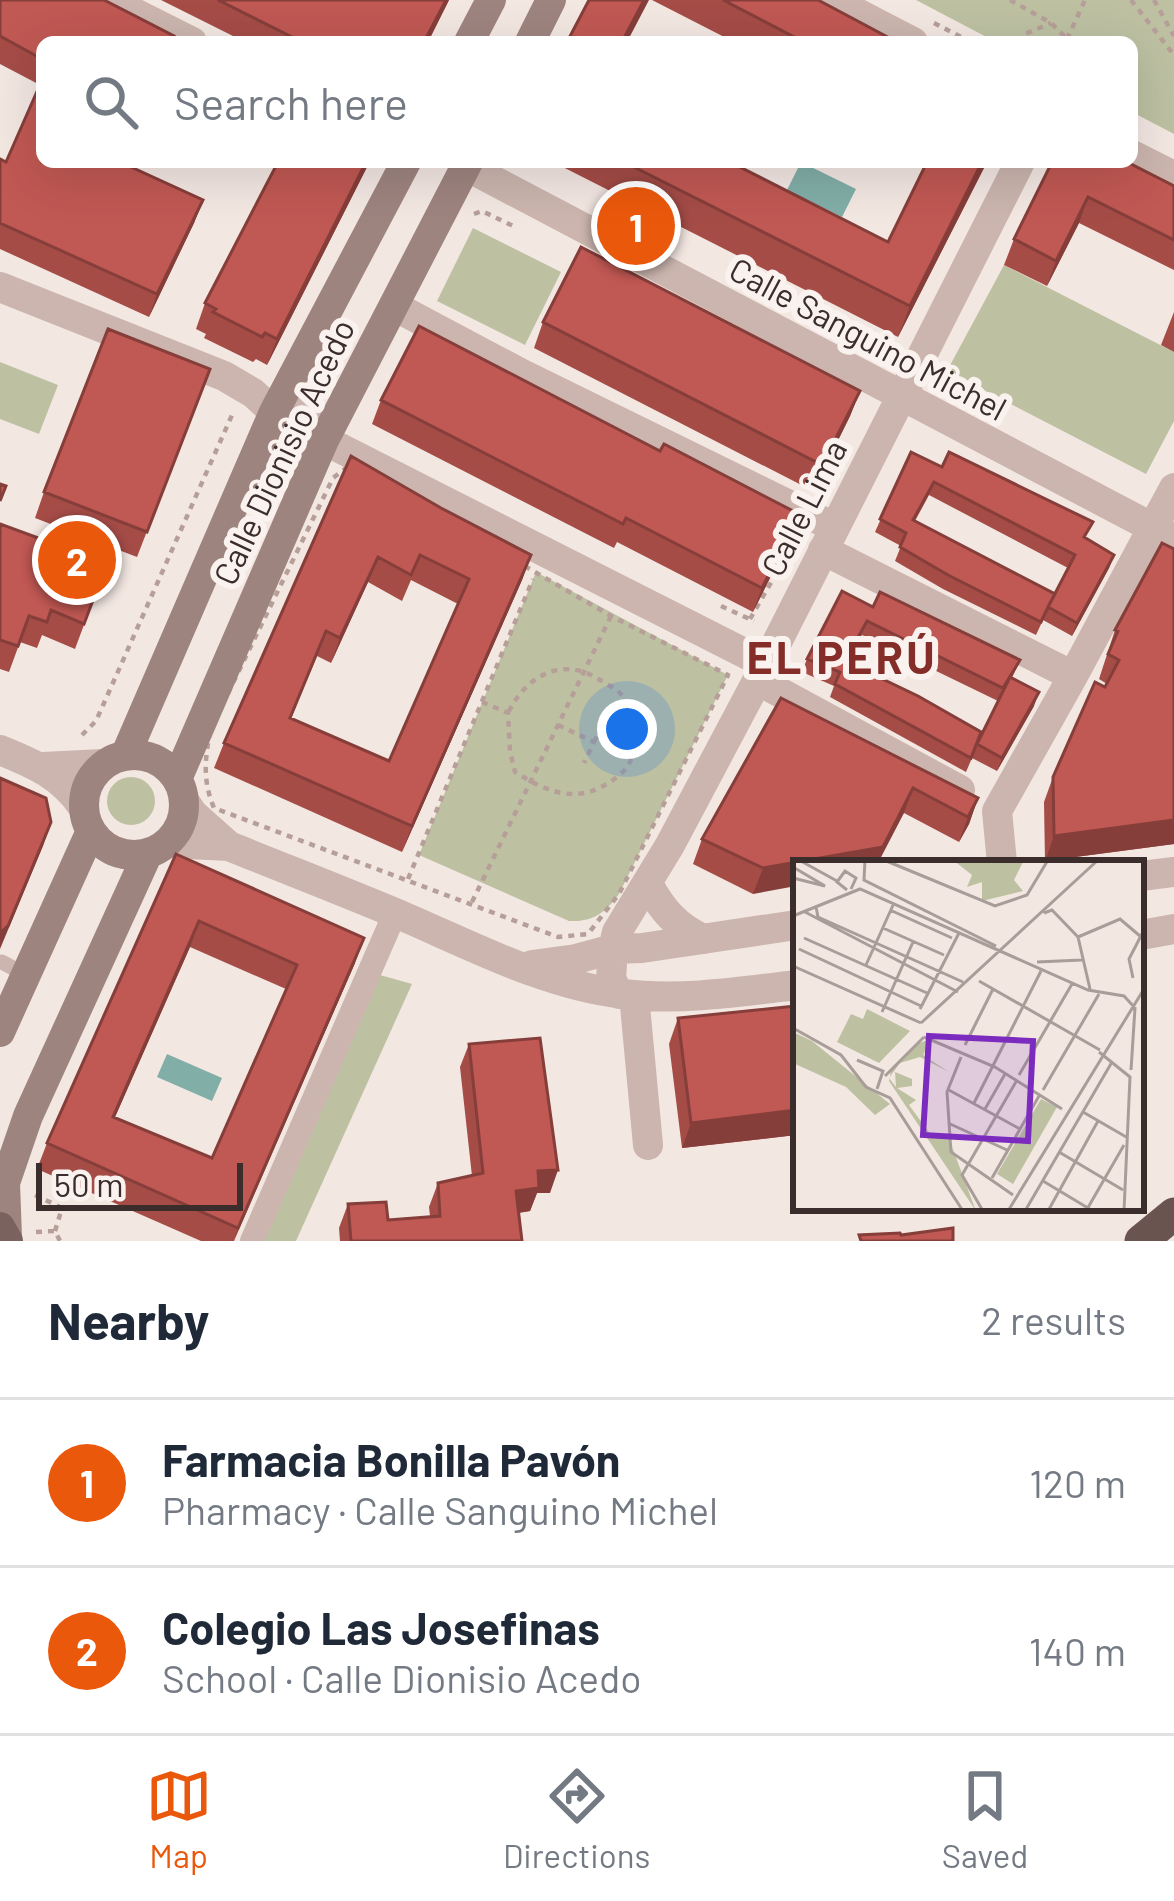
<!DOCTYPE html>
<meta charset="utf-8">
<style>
body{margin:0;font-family:Barlow,sans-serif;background:#f6f6f7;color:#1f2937}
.scale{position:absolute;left:36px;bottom:30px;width:207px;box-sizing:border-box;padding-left:12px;border:6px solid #3a2d2c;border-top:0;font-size:33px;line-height:42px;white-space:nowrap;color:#3a2d2c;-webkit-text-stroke:9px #faf2ee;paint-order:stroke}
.you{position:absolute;left:627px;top:729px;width:42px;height:42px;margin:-30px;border:9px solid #fff;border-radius:50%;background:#1a73e8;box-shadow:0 0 0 18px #1a73e833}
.badge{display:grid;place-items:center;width:78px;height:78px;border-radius:50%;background:#ea580c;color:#fff;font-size:39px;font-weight:700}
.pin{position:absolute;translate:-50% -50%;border:6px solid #fff;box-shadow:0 3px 12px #0006}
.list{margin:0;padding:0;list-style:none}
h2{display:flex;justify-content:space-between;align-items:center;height:156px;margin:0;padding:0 48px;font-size:51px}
h2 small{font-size:39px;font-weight:400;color:#747a83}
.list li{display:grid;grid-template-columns:78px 1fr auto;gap:36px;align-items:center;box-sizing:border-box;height:168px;padding:0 48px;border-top:3px solid #e0e1e3}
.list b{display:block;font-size:45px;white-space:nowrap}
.list p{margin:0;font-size:39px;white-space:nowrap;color:#747a83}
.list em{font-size:39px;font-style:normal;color:#747a83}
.icon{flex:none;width:66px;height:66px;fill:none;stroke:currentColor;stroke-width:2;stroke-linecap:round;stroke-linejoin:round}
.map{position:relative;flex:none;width:1174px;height:1241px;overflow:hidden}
.search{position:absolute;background:#fff;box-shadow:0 12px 48px #0002;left:36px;right:36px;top:36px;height:132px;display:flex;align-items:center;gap:30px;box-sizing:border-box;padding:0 42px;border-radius:18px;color:#747a83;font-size:45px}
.sheet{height:492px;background:#fff}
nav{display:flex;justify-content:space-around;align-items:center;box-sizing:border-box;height:168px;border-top:3px solid #e0e1e3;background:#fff;font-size:33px;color:#747a83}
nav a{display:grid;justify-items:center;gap:6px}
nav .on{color:#ea580c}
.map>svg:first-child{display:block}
.green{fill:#bdc1a2}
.water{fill:#82aea8}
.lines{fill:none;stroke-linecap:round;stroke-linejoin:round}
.path{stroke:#b69f98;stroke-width:4.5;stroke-dasharray:6 6;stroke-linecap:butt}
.service{stroke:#cbb5ae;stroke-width:15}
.pedestrian{stroke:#cbb5ae;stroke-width:24}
.minor{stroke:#cbb5ae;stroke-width:30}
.secondary{stroke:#9e847f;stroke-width:30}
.primary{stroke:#7a625e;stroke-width:30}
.trunk{stroke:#6a5450;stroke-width:33}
.wall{fill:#a54c47;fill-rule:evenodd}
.shaded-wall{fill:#863e3a}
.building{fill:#c05853;stroke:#863e3a;stroke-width:3;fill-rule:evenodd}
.labels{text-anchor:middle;stroke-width:12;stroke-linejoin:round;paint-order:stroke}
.street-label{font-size:33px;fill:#3a2d2c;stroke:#faf2ee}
.district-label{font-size:45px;font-weight:bold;letter-spacing:3px;fill:#852d29;stroke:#faf2ee}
.inset-road{fill:none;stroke:#a99d99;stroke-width:3}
.view{fill:#7b2cbf;fill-opacity:0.15;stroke:#7b2cbf;stroke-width:6}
.inset-edge{fill:none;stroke:#3a2d2c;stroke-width:6}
</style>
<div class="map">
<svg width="1174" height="1241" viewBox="0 0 1174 1241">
<rect width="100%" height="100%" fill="#f3e7e2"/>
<!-- green -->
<path class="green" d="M 916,0 L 1174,0 L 1174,134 L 1132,112 L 1132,42 L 996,42 Z
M 473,228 L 561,272 L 525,345 L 437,301 Z
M 1004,265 L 1174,352 L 1174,421 L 1146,474 L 947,371 Z
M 0,362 L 58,385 L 39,434 L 0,419 Z
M 536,572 L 728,675 L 619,894 C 605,913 593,922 569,921 L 419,855 Z
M107 801a24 24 0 1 1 48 0a24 24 0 1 1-48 0Z
M 380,975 L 412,984 L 296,1241 L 263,1241 Z"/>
<!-- water -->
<path class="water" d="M 801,162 L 856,189 L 842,217 L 787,190 Z
M 167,1054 L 222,1078 L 212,1101 L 157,1077 Z"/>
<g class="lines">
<!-- path -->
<path class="path" d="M 1010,0 L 1051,23 L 1070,42
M 1131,0 L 1174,55
M 1154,0 L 1174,36
M 934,23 L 971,42
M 1067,39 L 1085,0
M 1018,42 L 1025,34 L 1051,23
M 474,214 L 482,211 L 513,226
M 346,468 L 371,477 L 611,616 L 728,675 L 619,894 L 588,934 L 558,937 L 214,808 C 202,780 205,757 211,728 L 333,478 Z
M 721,606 L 754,621
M 750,619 L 777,572
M 482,702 L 508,713 L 510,751 L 515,772 C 542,789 571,803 601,787 C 610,783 624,773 629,764 C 639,744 634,711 620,693 C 614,687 604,683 597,678 C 559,656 525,678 508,713
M 558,725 L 594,742 L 584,763
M 82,735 L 96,721 L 232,415
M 594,742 L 603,724
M 408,879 L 533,579
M 472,902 L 611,616
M 35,1195 L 62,1208 L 55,1231
M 36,1232 L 55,1231 L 60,1241"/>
<!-- service -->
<path class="service" d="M 2,962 L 26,975"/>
<!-- pedestrian -->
<path class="pedestrian" d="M 252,1241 L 395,913"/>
<!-- minor -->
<path class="minor" d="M 109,0 L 192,42
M 832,0 L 913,42
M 1132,155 L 1174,176
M 466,166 L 1174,539
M 0,287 L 224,376 L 253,393 L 274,412 C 276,445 295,453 324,440 L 766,664
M 394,306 L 522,374 L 834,527
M 274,412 C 303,399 318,410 324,440
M 823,550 L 1073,676
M 757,680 L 960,790
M 0,750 C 35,764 62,776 83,807
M 43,767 L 103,764
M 167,843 L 229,846 L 193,814 L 185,802
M 229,846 C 288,870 348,893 407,918 C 476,948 547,985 623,994 C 680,1001 739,992 796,985
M 1002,863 L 997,811 L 1073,676 L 1174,488
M 1141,876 L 1174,872
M 648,884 C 663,911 676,926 703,939
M 1141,935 L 1174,929
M 532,965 L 576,959 L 613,949 L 642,948 L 796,925
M 619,994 L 611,979 L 613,949 L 617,932 L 670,845 L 766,664 L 1020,162
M 634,995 L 648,1145"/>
<!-- secondary -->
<path class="secondary" d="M 469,42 L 491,0
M 530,42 L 551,0
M 126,754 L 274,412 L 406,162
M84 805a50 50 0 1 1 100 0a50 50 0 1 1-100 0Z
M 177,779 L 324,440 L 468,162
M 0,1032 L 91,831
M 7,1237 L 5,1183 L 28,1116 L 148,853"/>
<!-- primary -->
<path class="primary" d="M 0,1227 L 8,1241"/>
<!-- trunk -->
<path class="trunk" d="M 1141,1241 L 1174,1214"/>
</g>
<!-- wall -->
<path class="wall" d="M 0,0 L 42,42 L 42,162 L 203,200 L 194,223 L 149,317 L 0,249 L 0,159 L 6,162 L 40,85 L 0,64 Z
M 161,0 L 449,0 L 428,42 L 245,42 Z
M 652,0 L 818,0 L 897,42 L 734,42 Z
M 553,162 L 730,162 L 888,242 L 987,162 L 898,337 Z
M 1052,162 L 1174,186 L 1174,270 L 1079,223 L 1047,286 L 1004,265 L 1014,239 Z
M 367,167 L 267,365 L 256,359 L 253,362 L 204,338 L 206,334 L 196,329 L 205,303 Z
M 1174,312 L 1174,352 L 1161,345 Z
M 543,322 L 860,391 L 850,416 L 813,491 L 534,348 Z
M 210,369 L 137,557 L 35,518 L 44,492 Z
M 381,400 L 660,451 L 799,514 L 790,538 L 753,612 L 617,542 L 614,548 L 372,424 Z
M 911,452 L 1087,538 L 1114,555 L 1109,568 L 1072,636 L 1043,620 L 1036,635 L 943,589 L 895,561 L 901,546 L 875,532 ZM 929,495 L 1068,568 L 1055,594 L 915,521 Z
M 351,456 L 441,508 L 531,555 L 522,580 L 402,852 L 214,768 L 224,743 ZM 411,580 L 458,604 L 389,761 L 291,718 L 317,656 L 331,663 L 368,582 L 402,601 Z
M 0,524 L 56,557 L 82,581 L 98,587 L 75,649 L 42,635 L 37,648 L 20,642 L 9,672 L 0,669 Z
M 1174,549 L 1174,844 L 1045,861 L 1044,802 L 1053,777 L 1107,684 L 1099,679 L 1115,630 Z
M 873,607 L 1020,660 L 1012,678 L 1034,706 L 997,771 L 972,758 L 966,772 L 830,697 L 834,686 L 802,672 L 807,659 ZM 862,635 L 998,701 L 978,741 L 847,662 Z
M 781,698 L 978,798 L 969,824 L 959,842 L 904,813 L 753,894 L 693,864 L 702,839 Z
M 176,854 L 355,963 L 234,1241 L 201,1241 L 37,1169 L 47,1143 ZM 190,947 L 286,989 L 212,1158 L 115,1117 Z
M 796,1006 L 796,1135 L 682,1148 L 669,1044 L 678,1018 Z
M 469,1044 L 550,1193 L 537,1193 L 530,1211 L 519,1213 L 522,1241 L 340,1241 L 339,1228 L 348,1204 L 388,1220 L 430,1216 L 429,1207 L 438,1183 L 472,1176 L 460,1067 Z"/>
<!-- shaded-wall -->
<path class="shaded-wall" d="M 446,0 L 449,0 L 428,42 L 424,42 Z
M 644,0 L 649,0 L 627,42 L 622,42 Z
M 366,162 L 369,162 L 367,167 L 267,365 L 277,339 Z
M 982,162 L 987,162 L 898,337 L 910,306 Z
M 1088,197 L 1079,223 L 1047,286 L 1056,261 Z
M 203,200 L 194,223 L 149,317 L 157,294 Z
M 860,391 L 850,416 L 813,491 L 822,465 Z
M 799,514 L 790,538 L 753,612 L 762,588 Z
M 531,555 L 522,580 L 402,852 L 412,826 Z
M 1114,555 L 1109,568 L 1072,636 L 1077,623 Z
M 378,557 L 368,582 L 331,663 L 340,638 Z
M 1039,692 L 1034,706 L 997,771 L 1002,758 Z
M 913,788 L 904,813 L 878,863 L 796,863 L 796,886 L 753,894 L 763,868 Z
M 978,798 L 969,824 L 959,842 L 968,817 Z
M 1174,820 L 1174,844 L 1045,861 L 1054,836 Z
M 51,822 L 43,846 L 0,949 L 0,933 Z
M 199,921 L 190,947 L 104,1142 L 113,1117 Z
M 364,938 L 355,963 L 233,1241 L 238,1228 Z
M 796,1110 L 796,1135 L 682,1148 L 691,1123 Z
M 558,1170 L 550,1193 L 537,1193 L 530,1211 L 508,1214 L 516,1191 L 538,1171 Z"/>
<!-- building -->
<path class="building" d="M 0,0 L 104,0 L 174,36 L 171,42 L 42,42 L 42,59 L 0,36 Z
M 218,0 L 446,0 L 424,42 L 302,42 Z
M 589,0 L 644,0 L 622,42 L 567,42 Z
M 723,0 L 818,0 L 897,42 L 804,42 Z
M 42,80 L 42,162 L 120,162 L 203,200 L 157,294 L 0,223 L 0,159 L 6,162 Z
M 278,162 L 366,162 L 277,339 L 265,333 L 262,337 L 213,312 L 216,309 L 205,303 Z
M 624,162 L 730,162 L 888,242 L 927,162 L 982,162 L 910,306 Z
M 1052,162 L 1127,162 L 1174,186 L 1174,240 L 1088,197 L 1056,261 L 1014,239 Z
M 581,247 L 860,391 L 822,465 L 543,322 Z
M 419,326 L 660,451 L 664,444 L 799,514 L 762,588 L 626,518 L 623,524 L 381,400 Z
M 108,329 L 210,369 L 147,532 L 44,492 Z
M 911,452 L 942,467 L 949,452 L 1093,522 L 1084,537 L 1114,555 L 1077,623 L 1048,607 L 1041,622 L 948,575 L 900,547 L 906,533 L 880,519 ZM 934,482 L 1075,555 L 1048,607 L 1055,594 L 913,520 Z
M 351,456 L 441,508 L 531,555 L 412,826 L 224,743 ZM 420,555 L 469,579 L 389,761 L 290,718 L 326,631 L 340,638 L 378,557 L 411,575 Z
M 0,484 L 6,486 L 0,501 Z
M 0,524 L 60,546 L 56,557 L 86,569 L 82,581 L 98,587 L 84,624 L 51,610 L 47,622 L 29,616 L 18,646 L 0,640 Z
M 1162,543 L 1174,549 L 1174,820 L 1054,836 L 1053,777 L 1095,682 L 1105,687 L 1119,660 L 1108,654 L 1118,631 L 1115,630 Z
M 842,591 L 873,607 L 880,592 L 1020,660 L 1003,688 L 867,621 L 845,661 L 918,696 L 981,732 L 971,758 L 835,684 L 840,672 L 807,659 Z
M 1010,677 L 1039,692 L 1002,758 L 977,744 Z
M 781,698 L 978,798 L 968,817 L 913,788 L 883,847 L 763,868 L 702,839 Z
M 0,778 L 46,798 L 51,822 L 8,926 L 0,933 Z
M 176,854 L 364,938 L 238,1228 L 47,1143 ZM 199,921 L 297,965 L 212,1158 L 113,1117 Z
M 796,1006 L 796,1110 L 691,1123 L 678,1018 Z
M 540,1038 L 558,1170 L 538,1171 L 539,1188 L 516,1191 L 522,1241 L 351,1241 L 348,1204 L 386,1202 L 388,1220 L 440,1216 L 438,1183 L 483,1173 L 469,1044 Z
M 953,1228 L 953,1241 L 861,1241 L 859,1235 L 900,1233 L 901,1235 Z"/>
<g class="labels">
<!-- street labels -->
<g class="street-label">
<text transform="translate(868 339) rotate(28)" y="12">Calle Sanguino Michel</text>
<text transform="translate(284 452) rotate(-65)" y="12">Calle Dionisio Acedo</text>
<text transform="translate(804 508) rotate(-63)" y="12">Calle Lima</text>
</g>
<!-- district labels -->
<g class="district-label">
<text x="842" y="674">EL PERÚ</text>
</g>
</g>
<!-- overview -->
<g transform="translate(793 860)">
<rect width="351" height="351" fill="#f3e7e2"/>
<path d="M 160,0 L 231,0 L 221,20 L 230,31 L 189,41 L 189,22 L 174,27 L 179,15 ZM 74,149 L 117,171 L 86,203 L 44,182 L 58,154 L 70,159 ZM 0,172 L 19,181 L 97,244 L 82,255 L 53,227 L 0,203 ZM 138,179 L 130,195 L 156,212 L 127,197 L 107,203 L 96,218 L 103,227 L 102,212 L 119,219 L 119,226 L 104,228 L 123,240 L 116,245 L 138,275 L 155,276 L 183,351 L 96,221 L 98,210 L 123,184 ZM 248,239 L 264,247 L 220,324 L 204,314 Z" fill="#bdc1a2"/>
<path class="inset-road" d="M 6,0 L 44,21M 72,0 L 71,20 L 203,86M 91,0 L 202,46 L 234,35 L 255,0M 0,7 L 32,26 L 0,18M 54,30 L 44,22 L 52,11 L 63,18 L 58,29M 23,47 L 25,57 L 170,122M 97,50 L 159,78M 12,52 L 165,132M 251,53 L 259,50 L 285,77M 0,56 L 67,29 L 295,130 L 331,136 L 342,148 L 338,210M 90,68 L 151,95M 285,77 L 327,59 L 347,76M 285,77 L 297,129M 11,78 L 134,133M 6,89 L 128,146M 244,102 L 289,100M 73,105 L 101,43M 0,106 L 128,163M 340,118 L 336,99 L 351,70M 186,121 L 307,190M 127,149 L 166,73M 89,152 L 120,82M 128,163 L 305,0M 0,168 L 48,195 L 73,227 L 97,238 L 170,351M 131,177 L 202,207 L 269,249M 172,185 L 200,129M 306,192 L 337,217 L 331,351M 168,197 L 154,232 L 158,292 L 220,335M 64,200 L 90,211 L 84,229M 226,215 L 279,124M 92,216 L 131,177M 154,229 L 227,269M 250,230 L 306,134M 181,243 L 248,111M 192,249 L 212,214M 290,252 L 335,278M 155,263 L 214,290M 266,292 L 330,330M 199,318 L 246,236M 250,321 L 300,351M 190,351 L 169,315 L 224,220M 215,351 L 351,129M 232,351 L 319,202M 255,351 L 305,261M 293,351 L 331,285"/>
<path class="view" d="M 136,176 L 240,181 L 235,281 L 130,275 Z"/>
<rect width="351" height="351" class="inset-edge"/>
</g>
</svg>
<div class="scale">50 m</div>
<div class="you"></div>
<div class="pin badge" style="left:636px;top:226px">1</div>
<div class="pin badge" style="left:77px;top:560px">2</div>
<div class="search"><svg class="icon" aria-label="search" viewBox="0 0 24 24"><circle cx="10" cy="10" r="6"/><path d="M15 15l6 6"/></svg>Search here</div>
</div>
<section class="sheet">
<h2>Nearby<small>2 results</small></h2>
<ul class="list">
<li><span class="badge">1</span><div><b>Farmacia Bonilla Pavón</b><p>Pharmacy · Calle Sanguino Michel</p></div><em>120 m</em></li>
<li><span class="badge">2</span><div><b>Colegio Las Josefinas</b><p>School · Calle Dionisio Acedo</p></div><em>140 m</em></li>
</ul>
</section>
<nav>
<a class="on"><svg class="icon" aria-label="map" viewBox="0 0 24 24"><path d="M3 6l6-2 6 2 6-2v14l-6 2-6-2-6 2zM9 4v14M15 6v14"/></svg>Map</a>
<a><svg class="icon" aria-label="directions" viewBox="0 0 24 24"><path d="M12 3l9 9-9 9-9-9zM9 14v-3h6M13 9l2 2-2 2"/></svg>Directions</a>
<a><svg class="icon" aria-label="saved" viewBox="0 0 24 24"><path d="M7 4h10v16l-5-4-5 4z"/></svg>Saved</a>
</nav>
